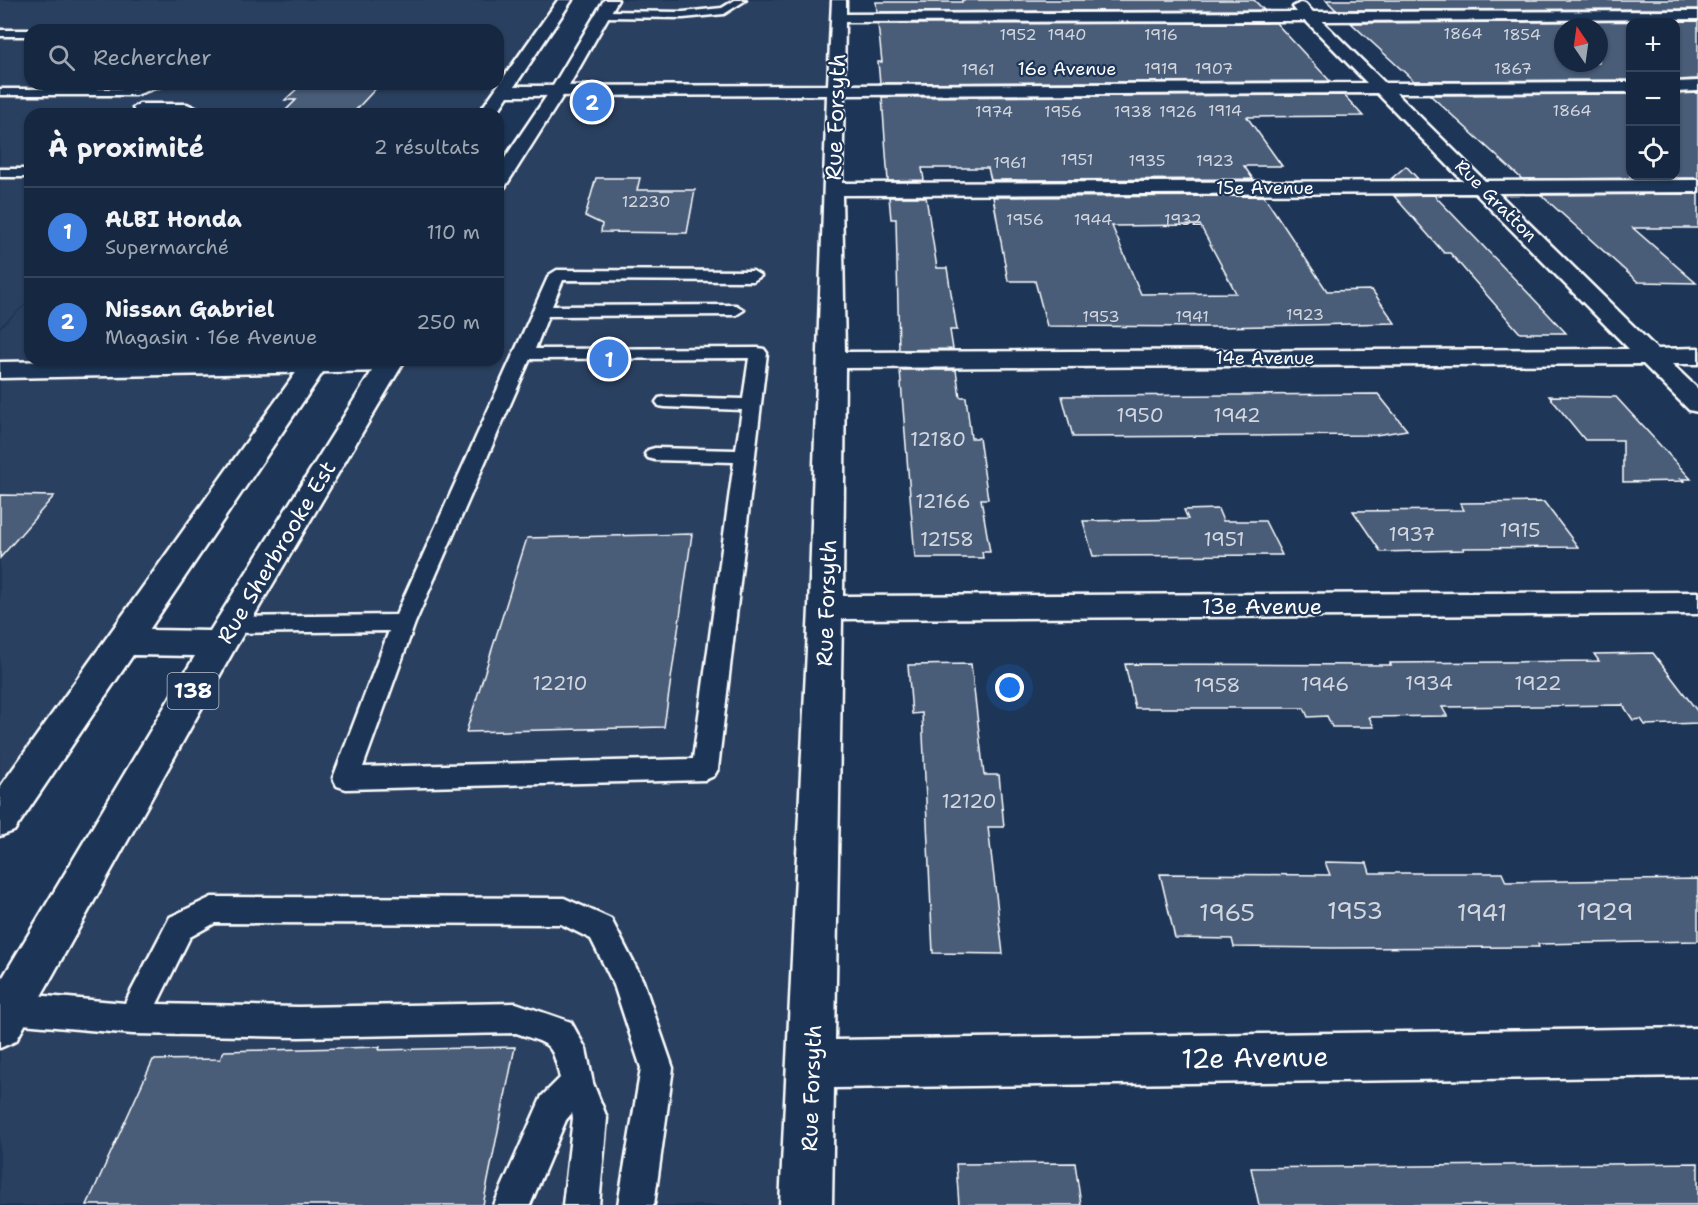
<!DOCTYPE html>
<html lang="fr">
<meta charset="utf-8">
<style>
body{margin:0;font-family:"Shantell Sans",sans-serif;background:#23344c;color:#f1f3f6}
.controls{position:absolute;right:18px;top:18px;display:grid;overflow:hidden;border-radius:12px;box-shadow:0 2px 4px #0004}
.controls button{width:54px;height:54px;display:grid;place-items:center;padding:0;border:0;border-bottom:2px solid #35445a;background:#162841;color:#f1f3f6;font:30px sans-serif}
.compass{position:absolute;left:1554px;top:18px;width:54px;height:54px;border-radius:50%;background:#162841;box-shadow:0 2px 4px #0004;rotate:347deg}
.you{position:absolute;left:1010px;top:688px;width:21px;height:21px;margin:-15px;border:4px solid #fff;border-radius:50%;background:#1a73e8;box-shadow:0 0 0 9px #1a73e833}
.badge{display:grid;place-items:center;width:39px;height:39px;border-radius:50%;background:#d6ab8b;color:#fff;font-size:20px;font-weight:700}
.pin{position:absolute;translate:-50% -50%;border:3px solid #fff;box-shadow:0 2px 6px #0006}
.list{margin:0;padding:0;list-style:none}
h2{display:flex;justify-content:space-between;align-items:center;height:78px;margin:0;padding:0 24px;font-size:26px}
h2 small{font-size:20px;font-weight:400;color:#9ea6b1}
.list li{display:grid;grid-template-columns:39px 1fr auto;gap:18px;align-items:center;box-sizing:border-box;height:90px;padding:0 24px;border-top:2px solid #35445a}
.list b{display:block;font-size:22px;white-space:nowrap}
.list p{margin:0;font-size:20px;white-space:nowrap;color:#9ea6b1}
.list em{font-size:20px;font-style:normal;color:#9ea6b1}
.icon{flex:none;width:33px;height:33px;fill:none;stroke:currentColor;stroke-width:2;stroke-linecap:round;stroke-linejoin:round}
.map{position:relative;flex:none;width:1698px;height:1205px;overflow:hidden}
.search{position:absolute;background:#162841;box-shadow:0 2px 4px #0004;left:24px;top:24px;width:480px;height:66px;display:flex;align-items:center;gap:15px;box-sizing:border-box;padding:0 21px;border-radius:18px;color:#9ea6b1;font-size:22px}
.panel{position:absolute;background:#162841;box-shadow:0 2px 4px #0004;left:24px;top:108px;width:480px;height:258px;border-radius:18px}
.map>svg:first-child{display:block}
.built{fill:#2a4161;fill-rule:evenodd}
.building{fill:#4a5d79;stroke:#fff;stroke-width:1.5;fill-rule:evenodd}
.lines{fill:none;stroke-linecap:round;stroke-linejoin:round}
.service-casing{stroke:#fff;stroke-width:5}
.minor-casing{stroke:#fff;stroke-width:5}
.primary-casing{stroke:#fff;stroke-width:5}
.service{fill:#1d3557;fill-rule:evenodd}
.minor{fill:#1d3557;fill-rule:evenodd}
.primary{fill:#1d3557;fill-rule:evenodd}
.labels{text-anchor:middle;stroke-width:4.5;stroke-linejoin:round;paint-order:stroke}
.far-number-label{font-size:16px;fill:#d2d6de}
.far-street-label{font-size:18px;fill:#fff;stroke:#1d3557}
.number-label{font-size:20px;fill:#d2d6de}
.shield{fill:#1d3557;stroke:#bbc2cd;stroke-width:1.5}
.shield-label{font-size:21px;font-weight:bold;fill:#fff}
.street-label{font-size:22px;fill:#fff;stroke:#1d3557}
.near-number-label{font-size:24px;fill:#d2d6de}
.near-street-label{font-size:27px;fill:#fff;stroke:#1d3557}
</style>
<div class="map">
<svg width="1698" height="1205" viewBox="0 0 1698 1205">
<rect width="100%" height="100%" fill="#1d3557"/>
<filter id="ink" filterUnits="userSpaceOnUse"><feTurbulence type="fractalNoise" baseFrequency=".0167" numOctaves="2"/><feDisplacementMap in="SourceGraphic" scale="12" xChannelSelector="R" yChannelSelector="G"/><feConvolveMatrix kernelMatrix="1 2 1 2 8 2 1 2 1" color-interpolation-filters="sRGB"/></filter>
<g filter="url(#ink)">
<!-- built -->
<path class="built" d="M 0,0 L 565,0 L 487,114 L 30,114 L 30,300 L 0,326 ZM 30,30 L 498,30 L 498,84 L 30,84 Z
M 611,0 L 839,0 L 800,1205 L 0,1205 L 0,1046 L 401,360 L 498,360 L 498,194 Z
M 30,301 L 30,360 L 318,360 L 0,827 L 0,328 Z"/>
<!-- building -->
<path class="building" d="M 962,0 L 1254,0 L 1264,10 L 877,12 L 876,2 L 962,2 Z
M 1326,0 L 1698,0 L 1698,9 L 1336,10 Z
M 1698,21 L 1698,79 L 1676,80 L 1676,22 L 1630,22 L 1630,80 L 1414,81 L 1351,23 ZM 1563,27 L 1599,27 L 1599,63 L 1563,63 Z
M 1276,23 L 1330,81 L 880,83 L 878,62 L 882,62 L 878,24 Z
M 364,27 L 433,27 L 430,30 L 360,30 Z
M 302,84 L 380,84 L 352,114 L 282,114 L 296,100 L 285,100 Z
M 1698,93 L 1698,178 L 1522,179 L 1430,95 L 1630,94 L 1630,176 L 1676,176 L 1676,94 Z
M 1344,95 L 1363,116 L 1247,117 L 1282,166 L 1244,166 L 1253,179 L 991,180 L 988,168 L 922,168 L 924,180 L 888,181 L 882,97 Z
M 1406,166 L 1418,179 L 1391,179 Z
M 596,178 L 640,178 L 637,190 L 695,190 L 687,233 L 601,232 L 602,224 L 585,216 Z
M 1698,194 L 1698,228 L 1633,228 L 1696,283 L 1638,282 L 1541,195 Z
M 1434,195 L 1532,297 L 1566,333 L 1520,333 L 1450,253 L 1444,253 L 1394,196 Z
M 1264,196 L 1327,291 L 1372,290 L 1395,323 L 1219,327 L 1047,326 L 1035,281 L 1008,281 L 993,197 ZM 1200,225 L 1236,293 L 1141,294 L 1112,226 Z
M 889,197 L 926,197 L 937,268 L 947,268 L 957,330 L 950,330 L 953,349 L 899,350 L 896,219 L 891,219 Z
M 900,370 L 956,370 L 960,397 L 966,397 L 971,438 L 979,438 L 988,499 L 981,499 L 990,552 L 982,552 L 983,558 L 915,558 Z
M 1378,394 L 1407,430 L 1376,435 L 1073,437 L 1062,396 Z
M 1549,396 L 1616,397 L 1691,479 L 1681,479 L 1684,481 L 1623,482 L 1623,440 L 1585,440 Z
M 0,495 L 54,496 L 0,558 Z
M 1544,502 L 1578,547 L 1463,548 L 1464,550 L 1381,552 L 1353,511 L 1464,510 L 1460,503 Z
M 1218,509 L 1223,521 L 1265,521 L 1282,555 L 1093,556 L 1083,521 L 1188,519 L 1184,510 Z
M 692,534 L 664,727 L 466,732 L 527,538 Z
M 1653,653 L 1698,712 L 1698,723 L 1645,725 L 1641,719 L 1633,720 L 1623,705 L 1442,707 L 1447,716 L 1369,717 L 1374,727 L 1332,727 L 1327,716 L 1308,717 L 1304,708 L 1135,708 L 1125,664 L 1391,665 L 1390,663 L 1599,661 L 1594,654 Z
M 971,664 L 984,775 L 999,775 L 1004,827 L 988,827 L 1003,954 L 933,953 L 922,713 L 912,714 L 908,665 Z
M 1325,862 L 1367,863 L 1370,873 L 1502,873 L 1506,882 L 1698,879 L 1698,941 L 1538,944 L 1539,947 L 1332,948 L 1234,947 L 1232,939 L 1175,938 L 1160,874 L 1330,875 Z
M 380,1047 L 379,1050 L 515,1047 L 483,1205 L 87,1205 L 153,1060 L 220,1059 L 224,1051 Z
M 1075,1163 L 1081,1205 L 959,1205 L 956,1164 Z
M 1698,1163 L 1698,1205 L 1259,1205 L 1251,1168 Z"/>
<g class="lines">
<!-- service casing -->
<g class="service-casing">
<path id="service" d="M 735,0 L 746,0 L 724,14 L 683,18 L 603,17 L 598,14 L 603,11 L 683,12 L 722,8 Z
M 0,30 L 30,30 L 30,36 L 0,36 Z
M 149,84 L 166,84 L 136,95 L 0,95 L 0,89 L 135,89 Z
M 139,104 L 187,104 L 208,114 L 135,111 L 133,108 Z
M 0,169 L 30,169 L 30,177 L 0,177 Z
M 557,270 L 753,271 L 761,276 L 753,281 L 563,280 L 552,306 L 736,305 L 744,310 L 736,315 L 548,316 L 535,349 L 758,348 L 764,349 L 767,353 L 718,769 L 714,776 L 705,780 L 346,789 L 337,786 L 333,778 L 389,631 L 232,633 L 224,631 L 221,625 L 224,619 L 232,617 L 396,615 L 549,275 ZM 749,358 L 743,399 L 665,397 L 659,398 L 656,402 L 659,406 L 665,407 L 742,410 L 736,450 L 655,448 L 648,450 L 645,454 L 648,458 L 655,460 L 734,462 L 693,759 L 363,767 L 415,623 L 530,359 Z
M 212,897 L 564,898 L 611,919 L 643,981 L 673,1068 L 654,1205 L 618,1205 L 641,1068 L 614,985 L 591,939 L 561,924 L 215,923 L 190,937 L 157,1004 L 299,1007 L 516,1003 L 571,1022 L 586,1049 L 593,1083 L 607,1118 L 599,1205 L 563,1205 L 573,1118 L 572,1113 L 566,1120 L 530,1205 L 494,1205 L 542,1096 L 560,1078 C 552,1041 550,1045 516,1033 L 299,1037 L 133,1034 L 0,1022 L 0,992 L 125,1003 L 170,917 Z"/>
</g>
<!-- minor casing -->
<g class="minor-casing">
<path id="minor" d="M 832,0 L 846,0 L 846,14 L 1297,12 L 1293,7 L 1300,3 L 1305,4 L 1313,12 L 1698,11 L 1698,19 L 1322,21 L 1385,83 L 1630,82 L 1630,92 L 1396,93 L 1485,181 L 1698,180 L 1698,192 L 1498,193 L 1657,349 L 1698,348 L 1698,364 L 1672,364 L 1698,389 L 1698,412 L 1689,410 L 1643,364 L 845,368 L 843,596 L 1698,592 L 1698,614 L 842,619 L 835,1040 L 1698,1028 L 1698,1076 L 834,1088 L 832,1205 L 780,1205 L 809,608 L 827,95 L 503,96 L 495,91 L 503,86 L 828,85 ZM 1306,21 L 1367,83 L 844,85 L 845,22 ZM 1377,93 L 1463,181 L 842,183 L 844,95 ZM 1475,193 L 1629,349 L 845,352 L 842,195 Z
M 1698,81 L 1698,91 L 1676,92 L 1676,82 Z
M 130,360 L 401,360 L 403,363 L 399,368 L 390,371 L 0,378 L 0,362 Z"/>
</g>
<!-- primary casing -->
<g class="primary-casing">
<path id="primary" d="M 558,0 L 572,0 L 496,114 L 478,114 Z
M 604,0 L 618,0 L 566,91 L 505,187 L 498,189 L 498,168 L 550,91 Z
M 305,360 L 331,360 L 149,630 L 210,631 L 379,360 L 405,360 L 235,648 L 16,1041 L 0,1048 L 0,982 L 195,656 L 133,655 L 14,831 L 0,836 L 0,787 Z"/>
</g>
<!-- service -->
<use href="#service" class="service"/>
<!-- minor -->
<use href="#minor" class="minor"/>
<!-- primary -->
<use href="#primary" class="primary"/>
</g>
</g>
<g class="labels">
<!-- far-number labels -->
<g class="far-number-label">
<text x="1463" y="39">1864</text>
<text x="1018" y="40">1952</text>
<text x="1067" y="40">1940</text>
<text x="1161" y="40">1916</text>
<text x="1522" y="40">1854</text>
<text x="1161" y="74">1919</text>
<text x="1214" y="74">1907</text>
<text x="1513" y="74">1867</text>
<text x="978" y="75">1961</text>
<text x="1225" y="116">1914</text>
<text x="1572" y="116">1864</text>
<text x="994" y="117">1974</text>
<text x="1063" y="117">1956</text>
<text x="1133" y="117">1938</text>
<text x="1178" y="117">1926</text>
<text x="1077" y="165">1951</text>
<text x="1147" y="166">1935</text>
<text x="1215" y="166">1923</text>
<text x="1010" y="168">1961</text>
<text x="646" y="207">12230</text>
<text x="1025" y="225">1956</text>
<text x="1093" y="225">1944</text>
<text x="1183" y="225">1932</text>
<text x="1305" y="320">1923</text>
<text x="1101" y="322">1953</text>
<text x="1192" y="322">1941</text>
</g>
<!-- far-street labels -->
<g class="far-street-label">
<text x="1067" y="75">16e Avenue</text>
<text x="1265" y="194">15e Avenue</text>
<text transform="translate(1496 201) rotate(45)" y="6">Rue Gratton</text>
<text x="1265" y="364">14e Avenue</text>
</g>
<!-- number labels -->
<g class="number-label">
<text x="1140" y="422">1950</text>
<text x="1237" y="422">1942</text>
<text x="938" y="446">12180</text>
<text x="943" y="508">12166</text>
<text x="1520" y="537">1915</text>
<text x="1412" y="541">1937</text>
<text x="947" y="546">12158</text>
<text x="1224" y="546">1951</text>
<text x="560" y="690">12210</text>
<text x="1429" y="690">1934</text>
<text x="1538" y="690">1922</text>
<text x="1325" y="691">1946</text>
<text x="1217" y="692">1958</text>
<text x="969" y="808">12120</text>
</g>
<!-- shield labels -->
<rect class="shield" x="167.5" y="673" width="51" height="36" rx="4.5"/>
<g class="shield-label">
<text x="193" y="698">138</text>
</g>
<!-- street labels -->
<g class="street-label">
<text transform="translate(835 117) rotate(-88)" y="8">Rue Forsyth</text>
<text transform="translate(276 552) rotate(-59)" y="8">Rue Sherbrooke Est</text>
<text transform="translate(826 603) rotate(-88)" y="8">Rue Forsyth</text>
<text x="1262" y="614">13e Avenue</text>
<text transform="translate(811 1088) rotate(-88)" y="8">Rue Forsyth</text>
</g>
<!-- near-number labels -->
<g class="near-number-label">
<text x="1355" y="919">1953</text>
<text x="1605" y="920">1929</text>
<text x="1227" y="921">1965</text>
<text x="1482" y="921">1941</text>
</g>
<!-- near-street labels -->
<g class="near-street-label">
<text transform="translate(1255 1058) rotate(-1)" y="9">12e Avenue</text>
</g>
</g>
</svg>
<div class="controls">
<button>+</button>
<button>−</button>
<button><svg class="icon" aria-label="locate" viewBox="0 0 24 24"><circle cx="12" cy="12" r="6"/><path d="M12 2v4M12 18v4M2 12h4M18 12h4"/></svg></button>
</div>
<svg class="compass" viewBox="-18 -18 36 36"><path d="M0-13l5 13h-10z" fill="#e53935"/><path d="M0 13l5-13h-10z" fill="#9ea6b1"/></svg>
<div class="you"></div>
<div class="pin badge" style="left:609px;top:359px;background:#3f7fe0">1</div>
<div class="pin badge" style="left:592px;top:102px;background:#3f7fe0">2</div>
<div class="search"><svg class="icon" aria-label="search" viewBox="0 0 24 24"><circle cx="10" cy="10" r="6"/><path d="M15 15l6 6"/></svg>Rechercher</div>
<section class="panel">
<h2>À proximité<small>2 résultats</small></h2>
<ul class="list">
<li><span class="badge" style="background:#3f7fe0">1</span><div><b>ALBI Honda</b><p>Supermarché</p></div><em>110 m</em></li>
<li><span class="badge" style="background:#3f7fe0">2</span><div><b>Nissan Gabriel</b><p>Magasin · 16e Avenue</p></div><em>250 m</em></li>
</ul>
</section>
</div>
